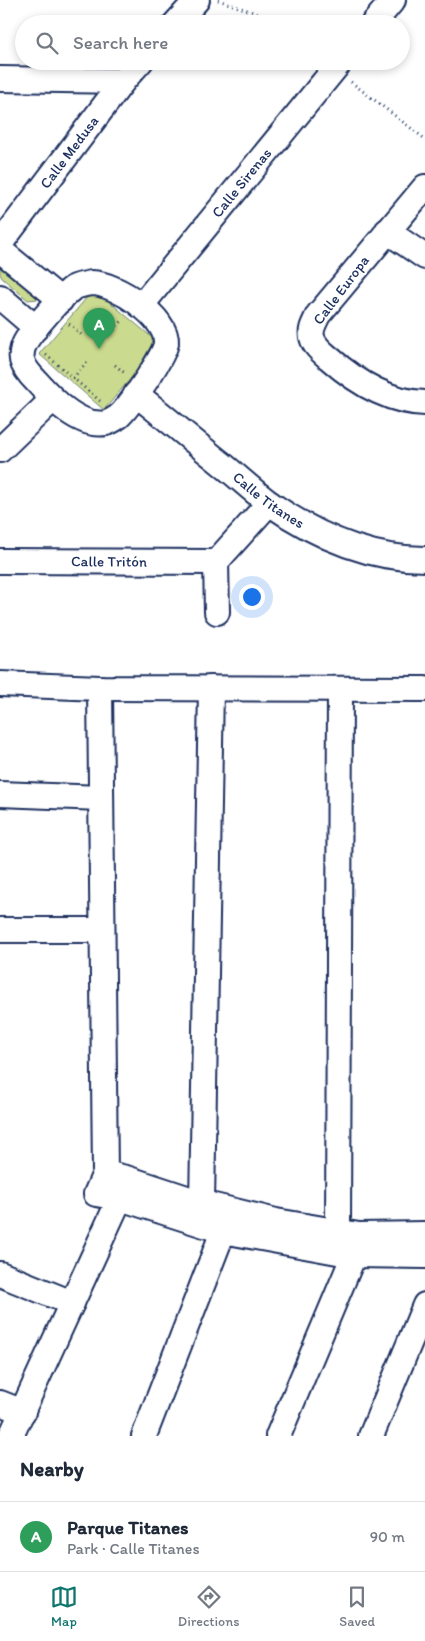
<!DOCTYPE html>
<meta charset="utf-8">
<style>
body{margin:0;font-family:Itim,sans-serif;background:#f6f6f7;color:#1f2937}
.you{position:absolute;left:251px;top:596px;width:18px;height:18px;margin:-12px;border:4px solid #fff;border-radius:50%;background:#1a73e8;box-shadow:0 0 0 8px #1a73e833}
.badge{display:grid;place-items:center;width:32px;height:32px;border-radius:50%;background:#0f766e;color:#fff;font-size:16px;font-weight:700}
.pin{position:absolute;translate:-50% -41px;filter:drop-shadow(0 1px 2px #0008)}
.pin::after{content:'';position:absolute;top:26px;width:18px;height:15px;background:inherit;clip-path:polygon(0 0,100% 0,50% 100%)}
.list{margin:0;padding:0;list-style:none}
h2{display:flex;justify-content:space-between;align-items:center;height:65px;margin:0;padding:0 20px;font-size:21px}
h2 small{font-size:16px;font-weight:400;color:#747a83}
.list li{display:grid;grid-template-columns:32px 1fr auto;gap:15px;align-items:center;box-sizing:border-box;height:70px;padding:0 20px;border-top:1px solid #e0e1e3}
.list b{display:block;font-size:19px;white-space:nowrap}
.list p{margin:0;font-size:16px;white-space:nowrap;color:#747a83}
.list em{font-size:16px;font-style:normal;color:#747a83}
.icon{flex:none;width:28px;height:28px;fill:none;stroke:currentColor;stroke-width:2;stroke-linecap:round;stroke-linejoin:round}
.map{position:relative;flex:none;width:425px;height:1436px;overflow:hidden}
.search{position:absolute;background:#fff;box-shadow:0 2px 8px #0003;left:15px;right:15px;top:15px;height:55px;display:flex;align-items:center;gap:12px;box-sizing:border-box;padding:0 18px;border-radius:28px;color:#747a83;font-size:19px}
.sheet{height:135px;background:#fff}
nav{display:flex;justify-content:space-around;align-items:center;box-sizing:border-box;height:70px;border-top:1px solid #e0e1e3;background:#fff;font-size:14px;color:#747a83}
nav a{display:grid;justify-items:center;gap:2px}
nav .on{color:#0f766e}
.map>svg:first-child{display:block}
.green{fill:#cada8e;stroke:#728476}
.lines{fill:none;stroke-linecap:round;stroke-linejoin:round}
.minor-casing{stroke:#1b2f5e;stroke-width:28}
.path{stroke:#1b2f5e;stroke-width:3;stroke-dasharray:1 4;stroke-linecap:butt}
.minor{stroke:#fff;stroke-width:24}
.labels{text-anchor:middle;stroke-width:4.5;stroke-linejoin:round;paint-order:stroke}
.street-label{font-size:15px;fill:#1b2f5e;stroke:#fff}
</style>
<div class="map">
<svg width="425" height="1436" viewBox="0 0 425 1436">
<rect width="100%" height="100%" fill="#fff"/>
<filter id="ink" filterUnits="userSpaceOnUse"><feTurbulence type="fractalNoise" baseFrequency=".02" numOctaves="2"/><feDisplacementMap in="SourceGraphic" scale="10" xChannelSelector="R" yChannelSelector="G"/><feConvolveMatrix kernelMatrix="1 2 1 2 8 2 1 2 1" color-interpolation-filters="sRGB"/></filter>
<g filter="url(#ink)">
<!-- green -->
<path class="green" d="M 0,265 L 41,293 L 38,299 L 28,300 L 2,278 L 0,274 Z
M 94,289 L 160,344 L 104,410 L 39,354 Z"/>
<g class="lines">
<!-- minor casing -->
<g class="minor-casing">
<g id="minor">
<path d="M 175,24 L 197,0"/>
<path d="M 373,24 L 393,0"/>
<path d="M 0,79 L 123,81"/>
<path d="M 425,187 L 318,315 C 315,322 310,329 312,337 C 314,346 322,352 329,358 C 356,382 388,402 425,403"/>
<path d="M 387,231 L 425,257"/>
<path id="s1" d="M 0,244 L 123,81 L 141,61"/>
<path d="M 0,250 L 61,300"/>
<path d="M 92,283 C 115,283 168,317 166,343 C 165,355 129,407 119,416 C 115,419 110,422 106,423 C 80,428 52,399 37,382 C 31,376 24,368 22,360 C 21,356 22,349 24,345 C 28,334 63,295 73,288 C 79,285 86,284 92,283 Z"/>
<path d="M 0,297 L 36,328"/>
<path id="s2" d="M 141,306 L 341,61"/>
<path id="s3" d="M 136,394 C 165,417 193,441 222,464 C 238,477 253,491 269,503 C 316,536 368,559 425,559"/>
<path d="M 0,450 L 52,400"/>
<path id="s4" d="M 0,561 L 216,562"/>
<path d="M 217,612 L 216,562 L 269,503"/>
<path d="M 0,684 L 100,688 L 425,689"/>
<path d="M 100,688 L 105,1173 L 96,1194 L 120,1198 L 223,1231 L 354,1255 L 425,1256"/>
<path d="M 0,794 L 101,798"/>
<path d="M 0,930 L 102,930"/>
<path d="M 105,1173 L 126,1178 L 202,1203 L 276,1221 L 359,1235 L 425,1234"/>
<path d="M 202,1203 L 211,688"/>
<path d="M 338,1232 L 340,689"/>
<path d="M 0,1274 L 72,1303"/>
<path d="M 0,1403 L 23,1412"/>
<path d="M 11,1436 L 120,1198 L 124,1185"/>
<path d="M 144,1436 L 229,1216"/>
<path d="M 278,1436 L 354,1255 L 358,1241"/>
<path d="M 371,1436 L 425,1305"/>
</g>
</g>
<!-- path -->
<path class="path" d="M 218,0 L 253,12 L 275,24
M 351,82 L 425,139
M 69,324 L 84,337
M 114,330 L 123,320
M 46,355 L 100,401
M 115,365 L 126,374
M 73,378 L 87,362"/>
<!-- minor -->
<use href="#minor" class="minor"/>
</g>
</g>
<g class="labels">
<!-- street labels -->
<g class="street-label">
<text dy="5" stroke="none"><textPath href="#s1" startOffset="115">Calle Medusa</textPath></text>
<text dy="5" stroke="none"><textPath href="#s2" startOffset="159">Calle Sirenas</textPath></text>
<text transform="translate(341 290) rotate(-53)" y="5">Calle Europa</text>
<text dy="5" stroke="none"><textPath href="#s3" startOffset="170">Calle Titanes</textPath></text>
<text dy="5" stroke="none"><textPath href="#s4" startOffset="109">Calle Tritón</textPath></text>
</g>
</g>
</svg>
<div class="you"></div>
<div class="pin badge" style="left:99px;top:349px;background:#2e9e5b">A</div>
<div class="search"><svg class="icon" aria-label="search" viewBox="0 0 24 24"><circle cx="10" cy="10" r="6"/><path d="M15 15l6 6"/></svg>Search here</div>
</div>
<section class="sheet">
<h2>Nearby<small></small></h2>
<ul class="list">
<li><span class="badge" style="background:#2e9e5b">A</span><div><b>Parque Titanes</b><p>Park · Calle Titanes</p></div><em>90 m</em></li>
</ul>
</section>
<nav>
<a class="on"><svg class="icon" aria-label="map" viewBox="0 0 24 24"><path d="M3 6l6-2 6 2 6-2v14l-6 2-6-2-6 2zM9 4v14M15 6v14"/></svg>Map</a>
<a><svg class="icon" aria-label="directions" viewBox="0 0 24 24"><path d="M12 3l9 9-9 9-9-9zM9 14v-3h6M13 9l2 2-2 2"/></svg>Directions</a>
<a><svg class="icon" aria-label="saved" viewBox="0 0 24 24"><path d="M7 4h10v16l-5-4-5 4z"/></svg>Saved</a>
</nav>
